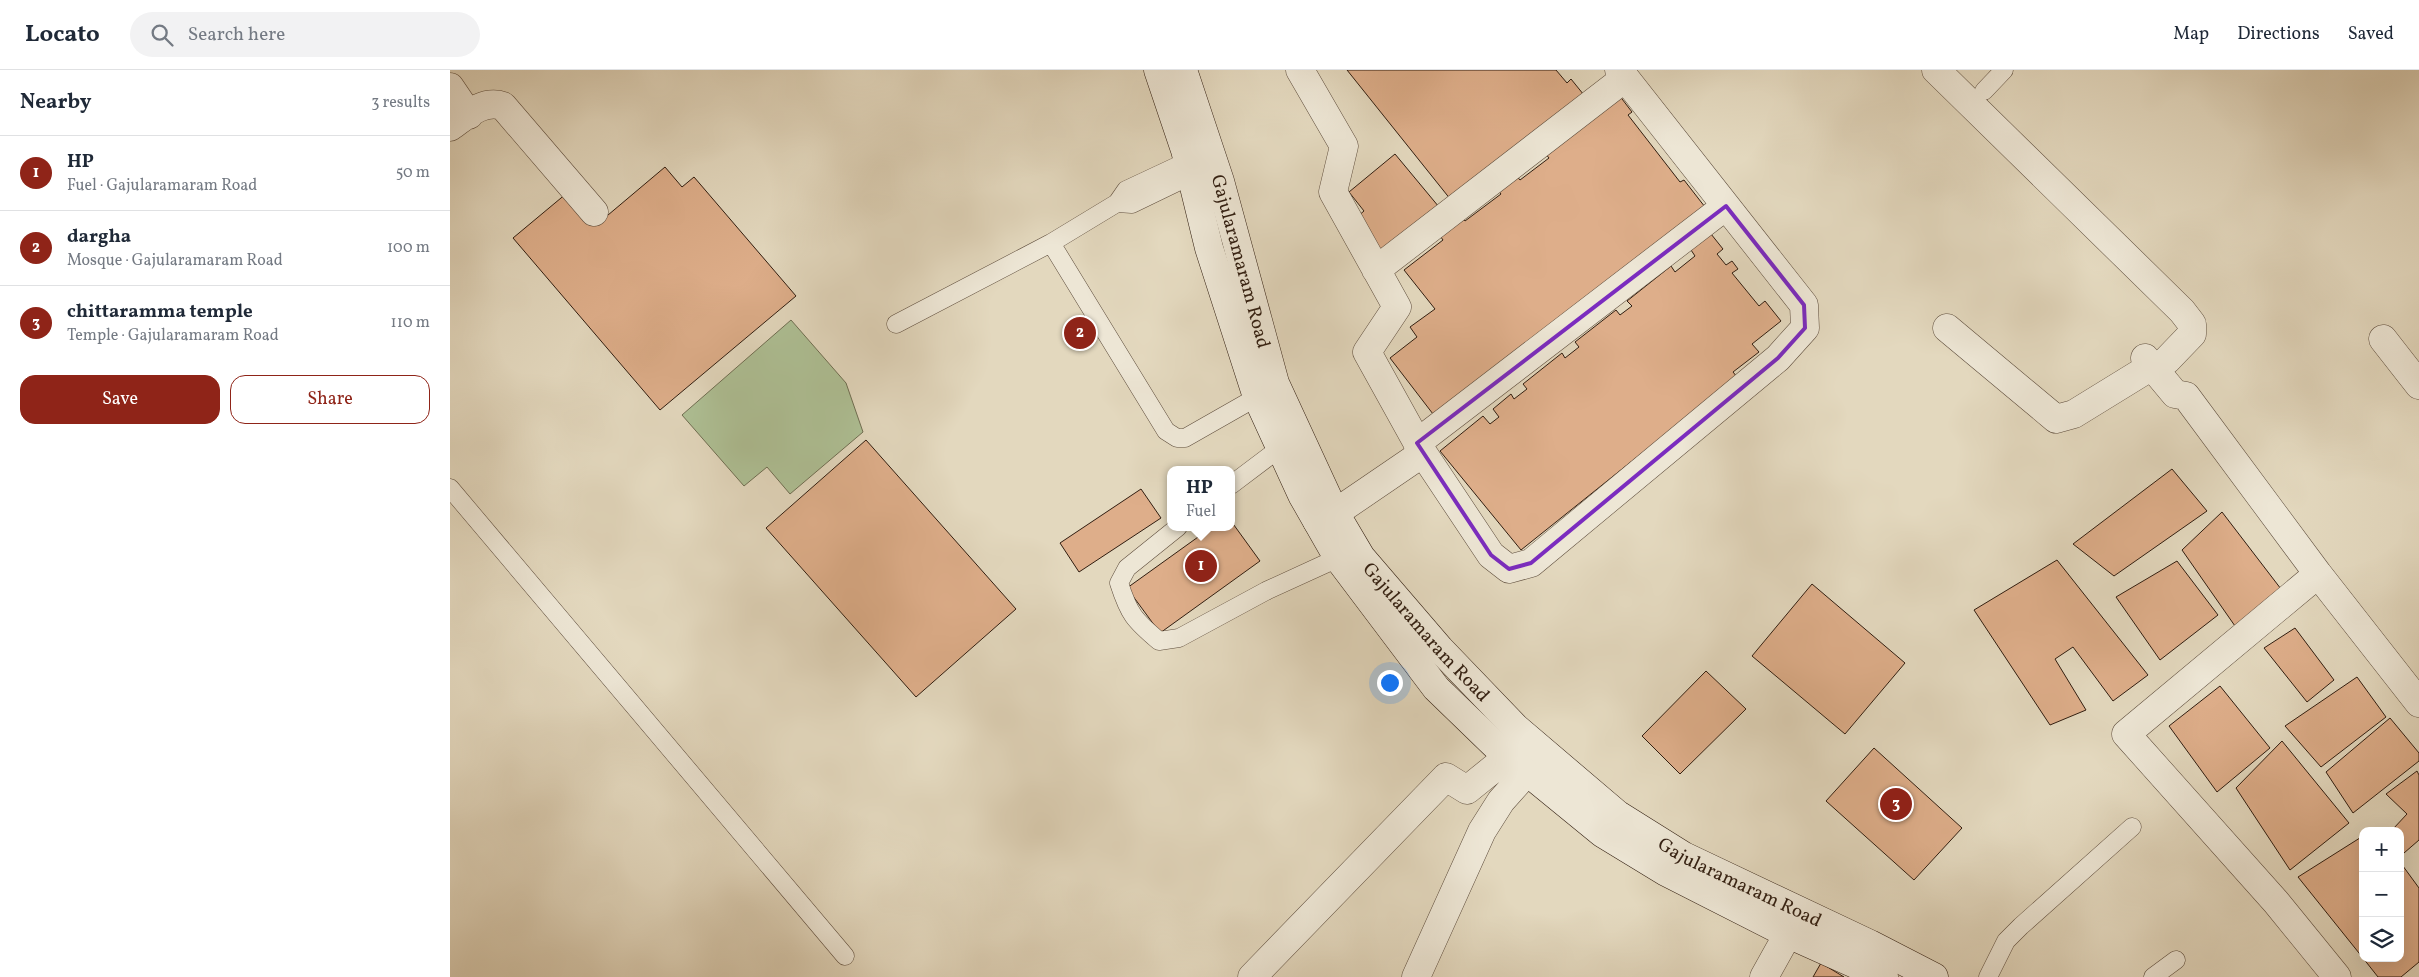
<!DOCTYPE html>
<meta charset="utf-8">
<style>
body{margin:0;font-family:Vollkorn,serif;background:#f2f2f3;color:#1f2937}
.controls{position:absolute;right:15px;bottom:15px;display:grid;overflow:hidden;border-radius:10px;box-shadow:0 5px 20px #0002}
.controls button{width:45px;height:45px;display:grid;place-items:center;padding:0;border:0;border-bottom:1px solid #e0e1e3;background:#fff;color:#1f2937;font:25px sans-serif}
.you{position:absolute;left:939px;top:612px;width:18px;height:18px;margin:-12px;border:4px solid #fff;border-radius:50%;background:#1a73e8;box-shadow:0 0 0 8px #1a73e833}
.badge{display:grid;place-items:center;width:32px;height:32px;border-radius:50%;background:#8f2418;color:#fff;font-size:16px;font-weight:700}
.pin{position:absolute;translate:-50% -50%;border:2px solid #fff;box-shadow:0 1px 5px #0006}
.popup{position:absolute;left:717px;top:396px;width:68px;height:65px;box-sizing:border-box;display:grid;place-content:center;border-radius:10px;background:#fff;filter:drop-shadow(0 1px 4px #0005);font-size:16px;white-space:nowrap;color:#747a83}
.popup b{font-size:19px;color:#1f2937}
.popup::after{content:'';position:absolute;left:50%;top:100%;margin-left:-10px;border:10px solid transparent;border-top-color:#fff}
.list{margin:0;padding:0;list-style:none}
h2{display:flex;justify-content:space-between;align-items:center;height:65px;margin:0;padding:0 20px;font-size:21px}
h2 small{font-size:16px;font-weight:400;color:#747a83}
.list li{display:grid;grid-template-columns:32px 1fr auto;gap:15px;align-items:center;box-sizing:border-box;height:75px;padding:0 20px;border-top:1px solid #e0e1e3}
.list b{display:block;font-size:19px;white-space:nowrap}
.list p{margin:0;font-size:16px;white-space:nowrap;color:#747a83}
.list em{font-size:16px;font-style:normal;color:#747a83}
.actions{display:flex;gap:10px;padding:15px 20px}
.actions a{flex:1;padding:11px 0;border:1px solid #8f2418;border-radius:15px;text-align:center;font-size:18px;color:#8f2418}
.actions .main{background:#8f2418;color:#fff}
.icon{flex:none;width:28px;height:28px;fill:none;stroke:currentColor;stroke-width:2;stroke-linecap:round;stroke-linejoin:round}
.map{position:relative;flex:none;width:1969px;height:907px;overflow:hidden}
header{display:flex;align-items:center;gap:30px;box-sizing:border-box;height:70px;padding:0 25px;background:#fff;border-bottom:1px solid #e0e1e3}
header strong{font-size:24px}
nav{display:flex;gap:28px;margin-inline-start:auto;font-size:18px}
.search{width:350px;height:45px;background:#f2f2f3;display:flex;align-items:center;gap:12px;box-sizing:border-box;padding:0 18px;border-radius:28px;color:#747a83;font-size:19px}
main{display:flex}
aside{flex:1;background:#fff}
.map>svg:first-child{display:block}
.green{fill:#aec095;stroke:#6f6e52}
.building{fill:#deae8a;stroke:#301d10}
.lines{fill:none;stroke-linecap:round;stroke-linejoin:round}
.service-casing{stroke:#5d4c3c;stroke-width:19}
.minor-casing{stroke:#5d4c3c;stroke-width:29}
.secondary-casing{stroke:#301d10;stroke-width:29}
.service{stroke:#ede6d5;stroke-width:18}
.minor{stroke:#ede6d5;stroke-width:28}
.secondary{stroke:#ede6d5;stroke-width:28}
.marked{fill:none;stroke:#7b2cbf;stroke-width:4;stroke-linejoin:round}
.labels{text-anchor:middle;stroke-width:5;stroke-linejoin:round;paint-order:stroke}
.street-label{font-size:19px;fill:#301d10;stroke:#ede6d5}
</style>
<header>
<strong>Locato</strong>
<div class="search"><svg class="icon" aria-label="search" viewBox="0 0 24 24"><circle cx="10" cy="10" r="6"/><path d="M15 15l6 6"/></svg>Search here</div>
<nav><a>Map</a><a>Directions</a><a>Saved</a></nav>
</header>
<main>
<aside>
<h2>Nearby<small>3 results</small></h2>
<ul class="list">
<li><span class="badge">1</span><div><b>HP</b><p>Fuel · Gajularamaram Road</p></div><em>50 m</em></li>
<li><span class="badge">2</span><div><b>dargha</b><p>Mosque · Gajularamaram Road</p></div><em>100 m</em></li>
<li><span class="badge">3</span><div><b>chittaramma temple</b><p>Temple · Gajularamaram Road</p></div><em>110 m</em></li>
</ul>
<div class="actions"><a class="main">Save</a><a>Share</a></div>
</aside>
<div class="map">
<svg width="1969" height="907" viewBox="0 0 1969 907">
<rect width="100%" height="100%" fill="#e3d8be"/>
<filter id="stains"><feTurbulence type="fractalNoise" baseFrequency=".004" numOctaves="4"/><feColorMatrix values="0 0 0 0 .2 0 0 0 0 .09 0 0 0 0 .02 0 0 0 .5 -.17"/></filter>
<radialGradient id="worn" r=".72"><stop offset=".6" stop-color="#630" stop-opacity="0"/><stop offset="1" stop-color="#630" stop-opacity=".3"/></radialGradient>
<!-- green -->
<path class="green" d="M 341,250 L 396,313 L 413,362 L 340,424 L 317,397 L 294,416 L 232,345 Z"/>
<!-- building -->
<path class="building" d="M 897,0 L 1106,0 L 1117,13 L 1121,9 L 1138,30 L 1005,135 Z
M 1169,25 L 1182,42 L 1178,45 L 1230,112 L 1234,110 L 1255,137 L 983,344 L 940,288 L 967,267 L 960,257 L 985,239 L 954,200 L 993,170 L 988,163 L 1011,146 L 1015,151 L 1051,124 L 1046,118 L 1065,104 L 1070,110 L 1099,88 L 1094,82 Z
M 945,84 L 989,137 L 928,185 L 901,152 L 914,141 L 899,122 Z
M 215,97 L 232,117 L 244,107 L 346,226 L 210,340 L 63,168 L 117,123 L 145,156 Z
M 1261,164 L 1273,179 L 1267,184 L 1276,195 L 1282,191 L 1288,199 L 1282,203 L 1309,236 L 1315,231 L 1331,251 L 1302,274 L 1309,282 L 1283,302 L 1287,307 L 1071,480 L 990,381 L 1033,346 L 1040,354 L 1049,347 L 1043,339 L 1061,324 L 1064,329 L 1077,319 L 1073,314 L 1112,283 L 1115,288 L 1129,277 L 1125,272 L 1166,240 L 1170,245 L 1182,236 L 1177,231 L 1221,196 L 1225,202 L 1245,186 L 1241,180 Z
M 416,370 L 566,539 L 466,627 L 316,458 Z
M 1722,399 L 1757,441 L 1664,506 L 1623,474 Z
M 691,419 L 711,448 L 629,502 L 610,473 Z
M 1772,442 L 1831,519 L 1785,556 L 1732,480 Z
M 781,451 L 810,491 L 710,563 L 677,518 L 762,457 L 781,457 Z
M 1607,490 L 1698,605 L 1663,631 L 1623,577 L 1605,589 L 1636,640 L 1600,655 L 1524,540 Z
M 1727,491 L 1768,545 L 1710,590 L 1666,527 Z
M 1362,514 L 1455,593 L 1395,664 L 1302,586 Z
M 1845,558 L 1884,610 L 1857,632 L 1814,578 Z
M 1256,601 L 1296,639 L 1230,704 L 1192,666 Z
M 1907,607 L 1936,647 L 1871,697 L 1835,656 Z
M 1770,616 L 1820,678 L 1767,722 L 1719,656 Z
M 1940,648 L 1969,683 L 1969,691 L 1903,743 L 1876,702 Z
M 1832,671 L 1899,753 L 1840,800 L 1786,718 Z
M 1424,678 L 1512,758 L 1464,810 L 1376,731 Z
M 1967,701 L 1969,705 L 1969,770 L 1954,783 L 1950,775 L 1950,761 L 1943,759 L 1957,744 L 1936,724 Z
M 1913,766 L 1913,888 L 1848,807 Z
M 1950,792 L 1969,818 L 1969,892 L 1951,907 L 1928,907 L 1913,888 L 1950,888 Z
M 1371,893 L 1394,907 L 1363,907 Z"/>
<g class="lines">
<!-- service casing -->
<g class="service-casing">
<path id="service" d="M 1534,21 L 1554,0
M 738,91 L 676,120 L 667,133 L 682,134 L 742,105
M 601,173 L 716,361 L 727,368 L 735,368 L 807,327
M 446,254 L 601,173 L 667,133
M 781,415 L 830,378
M 0,418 L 395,886
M 728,457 L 677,498 L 669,513 C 679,544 684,550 709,571 L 729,568 L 816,521 L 888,488
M 1538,907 L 1556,871 L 1571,856 L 1682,757
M 1703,907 L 1726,890"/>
</g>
<!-- minor casing -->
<g class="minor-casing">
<path id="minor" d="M 850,0 L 894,76 L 883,122 L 947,237 L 917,282 L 973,383 L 1041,485 L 1059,499 L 1081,493 L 1328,288 L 1355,258 L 1354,235 L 1169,0
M 1486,0 L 1732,241 L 1742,254 L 1742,264 L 1717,290
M 0,17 L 19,45
M 0,57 C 16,46 33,29 53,36 L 144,142
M 926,200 L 1175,8
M 1497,258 L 1606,349 L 1624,344 L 1702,296
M 1933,269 L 1969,315
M 1695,288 L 1725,324 L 1736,326 L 1868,504 L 1969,633
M 967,373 L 1276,136
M 867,451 L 885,443 L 973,383
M 1868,504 L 1676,664 L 1826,832 L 1887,907
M 802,907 L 996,707 L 1017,720 L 1059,686
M 966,907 L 1032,761 L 1051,731 L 1077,702
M 1314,907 L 1338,864 L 1352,845"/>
</g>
<!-- secondary casing -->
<g class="secondary-casing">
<g id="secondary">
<path d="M 708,0 L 735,80 L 759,178 L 807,327 L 852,425 L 888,488 L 986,618 L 1048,678 L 1152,763 L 1216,802 L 1338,864 L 1434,907"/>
<path id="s1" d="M 733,0 L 770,111 L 825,313 L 885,443 L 911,487 L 990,579 L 1066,658 L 1167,744 L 1234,786 L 1420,874 L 1484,907"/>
</g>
</g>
<!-- service -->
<use href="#service" class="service"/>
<!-- minor -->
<use href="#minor" class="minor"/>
<!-- secondary -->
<use href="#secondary" class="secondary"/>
</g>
<!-- marked area -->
<path class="marked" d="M 1276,136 L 1354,235 L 1355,258 L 1328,288 L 1081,493 L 1059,499 L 1041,485 L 967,373 Z"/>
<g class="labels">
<!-- street labels -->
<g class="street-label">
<text dy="7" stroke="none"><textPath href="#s1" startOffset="200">Gajularamaram Road</textPath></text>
<text dy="7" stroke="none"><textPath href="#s1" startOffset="620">Gajularamaram Road</textPath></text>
<text dy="7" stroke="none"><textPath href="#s1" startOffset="1025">Gajularamaram Road</textPath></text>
</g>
</g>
<rect width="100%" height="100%" filter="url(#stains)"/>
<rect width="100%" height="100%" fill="url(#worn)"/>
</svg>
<div class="controls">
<button>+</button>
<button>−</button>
<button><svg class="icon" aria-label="layers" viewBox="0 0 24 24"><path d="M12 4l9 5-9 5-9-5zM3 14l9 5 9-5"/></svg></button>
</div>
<div class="you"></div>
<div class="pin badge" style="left:751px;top:496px">1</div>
<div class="popup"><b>HP</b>Fuel</div>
<div class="pin badge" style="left:630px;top:263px">2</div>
<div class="pin badge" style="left:1446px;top:734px">3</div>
</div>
</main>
